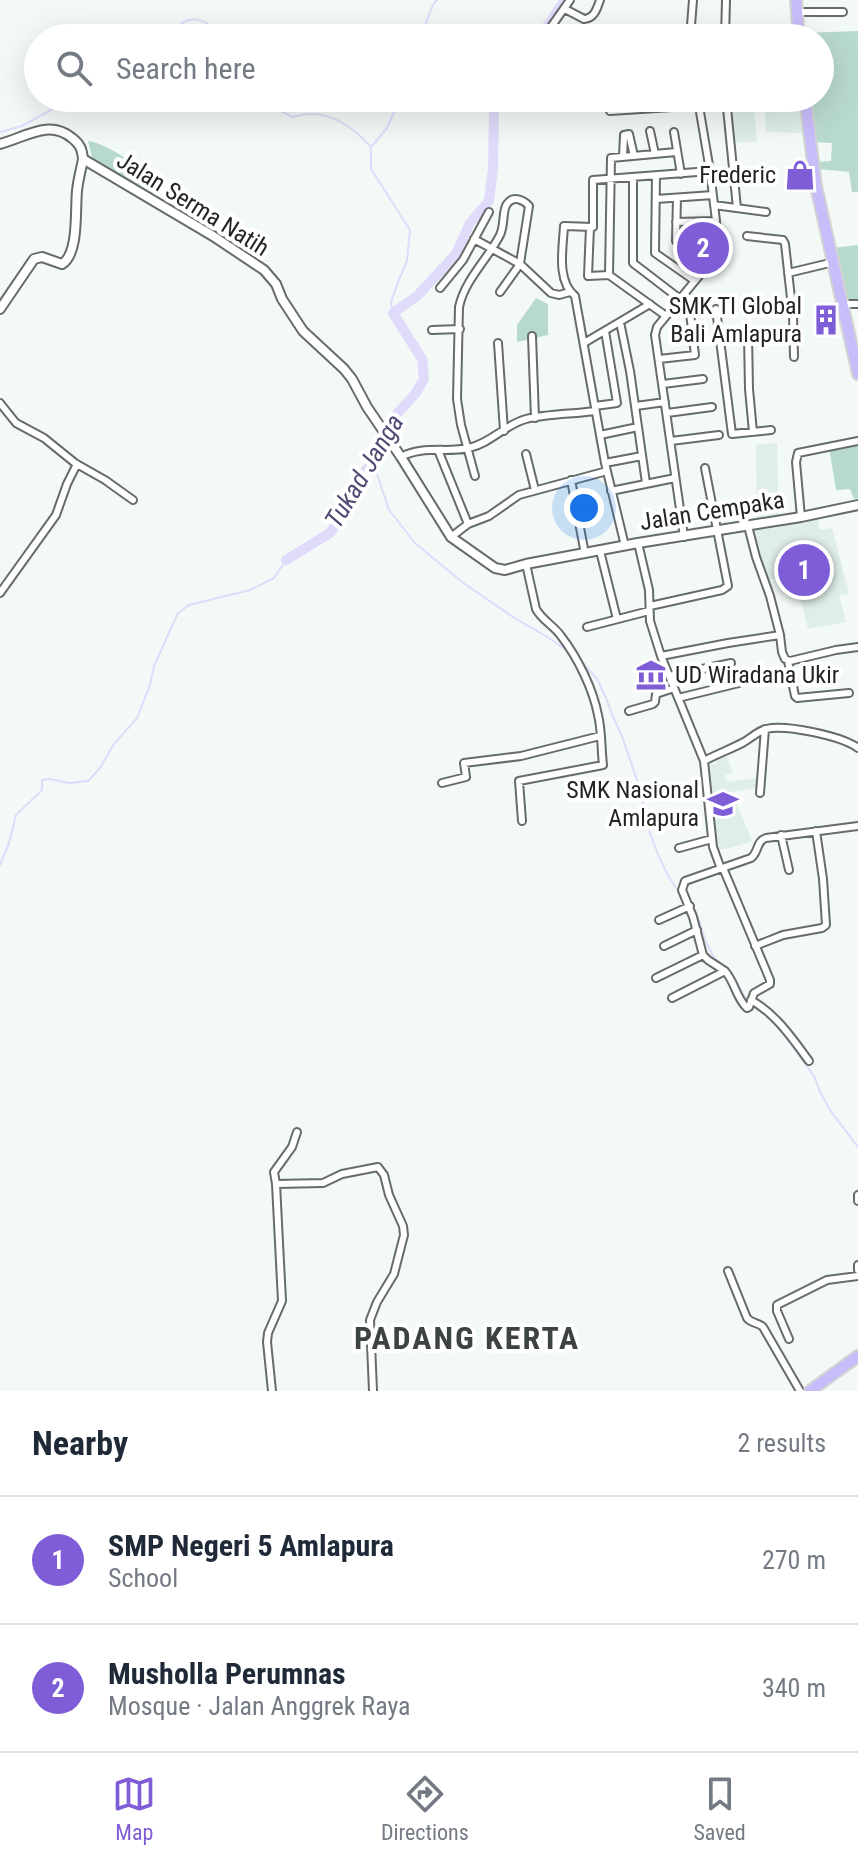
<!DOCTYPE html>
<meta charset="utf-8">
<style>
body{margin:0;font-family:"Roboto Condensed",sans-serif;background:#f6f6f7;color:#1f2937}
.you{position:absolute;left:584px;top:508px;width:28px;height:28px;margin:-20px;border:6px solid #fff;border-radius:50%;background:#1a73e8;box-shadow:0 0 0 12px #1a73e833}
.badge{display:grid;place-items:center;width:52px;height:52px;border-radius:50%;background:#7f5dd7;color:#fff;font-size:26px;font-weight:700}
.pin{position:absolute;translate:-50% -50%;border:4px solid #fff;box-shadow:0 2px 8px #0006}
.list{margin:0;padding:0;list-style:none}
h2{display:flex;justify-content:space-between;align-items:center;height:104px;margin:0;padding:0 32px;font-size:34px}
h2 small{font-size:26px;font-weight:400;color:#747a83}
.list li{display:grid;grid-template-columns:52px 1fr auto;gap:24px;align-items:center;box-sizing:border-box;height:128px;padding:0 32px;border-top:2px solid #e0e1e3}
.list b{display:block;font-size:30px;white-space:nowrap}
.list p{margin:0;font-size:26px;white-space:nowrap;color:#747a83}
.list em{font-size:26px;font-style:normal;color:#747a83}
.icon{flex:none;width:44px;height:44px;fill:none;stroke:currentColor;stroke-width:2;stroke-linecap:round;stroke-linejoin:round}
.map{position:relative;flex:none;width:858px;height:1391px;overflow:hidden}
.search{position:absolute;background:#fff;box-shadow:0 8px 32px #0002;left:24px;right:24px;top:24px;height:88px;display:flex;align-items:center;gap:20px;box-sizing:border-box;padding:0 28px;border-radius:44px;color:#747a83;font-size:30px}
.sheet{height:360px;background:#fff}
nav{display:flex;justify-content:space-around;align-items:center;box-sizing:border-box;height:112px;border-top:2px solid #e0e1e3;background:#fff;font-size:22px;color:#747a83}
nav a{display:grid;justify-items:center;gap:4px}
nav .on{color:#7f5dd7}
.map>svg:first-child{display:block}
.built{fill:#dfeee7}
.green{fill:#b8dacc}
.lines{fill:none;stroke-linecap:round;stroke-linejoin:round}
.stream{stroke:#e0dbfa;stroke-width:2}
.river{stroke:#e0dbfa;stroke-width:10}
.street-casing{stroke:#666c6a;stroke-width:10}
.secondary-casing{stroke:#666c6a;stroke-width:12}
.highway-casing{stroke:#d3d3d3;stroke-width:14}
.street{stroke:#fff;stroke-width:6}
.secondary{stroke:#fff;stroke-width:8}
.highway{stroke:#c8bdfb;stroke-width:10}
.labels{text-anchor:middle;stroke-width:8;stroke-linejoin:round;paint-order:stroke}
.poi-label{font-size:24px;fill:#232524;stroke:#fff;text-anchor:end}
.street-label{font-size:24px;fill:#232524;stroke:#fff}
.water-label{font-size:26px;font-style:italic;fill:#534a75;stroke:#fff}
.district-label{font-size:32px;font-weight:bold;letter-spacing:2px;fill:#3d4340;stroke:#fff}
</style>
<div class="map">
<svg width="858" height="1391" viewBox="0 0 858 1391">
<rect width="100%" height="100%" fill="#f2f9f6"/>
<!-- built -->
<path class="built" d="M 730,98 L 753,98 L 757,141 L 734,143 Z
M 764,98 L 802,98 L 805,133 L 766,132 Z
M 777,443 L 779,516 L 757,519 L 756,445 Z
M 817,516 L 820,530 L 832,528 L 849,594 L 839,595 L 846,622 L 808,629 L 795,576 L 768,580 L 753,530 Z
M 725,753 L 733,772 L 724,776 L 728,782 L 757,778 L 757,788 L 732,792 L 752,841 L 730,848 L 714,850 L 705,765 L 717,764 L 714,757 Z"/>
<!-- green -->
<path class="green" d="M 858,31 L 858,192 L 852,192 L 849,172 L 818,169 L 817,162 L 831,161 L 832,143 L 815,142 L 811,98 L 820,98 L 820,38 L 805,38 L 805,33 Z
M 88,141 C 108,143 146,172 164,184 L 154,199 L 93,161 Z
M 858,245 L 858,301 L 845,302 L 833,248 Z
M 536,298 L 548,304 L 548,335 L 517,342 L 517,325 Z
M 858,444 L 858,498 L 854,499 L 850,489 L 836,490 L 829,447 Z"/>
<g class="lines">
<!-- stream -->
<path class="stream" d="M 153,38 L 161,38
M 167,38 C 173,34 176,29 181,24 C 196,12 214,25 220,38
M 420,38 L 433,5 L 437,0
M 253,98 L 293,117 C 324,107 351,124 371,147 L 371,169 L 410,230 L 407,261 L 398,282 L 391,302 L 393,313
M 0,132 L 22,126 L 51,110 L 57,98
M 372,146 L 387,128 L 400,98
M 373,462 L 389,510 L 415,543 L 462,582 L 513,617 L 549,638 L 570,653
M 581,661 L 597,679 L 606,698 L 613,717 L 622,736 L 643,798 C 641,818 665,877 679,891
M 0,865 L 9,843 L 16,815 L 42,790 L 42,780 L 50,779 L 69,783 L 88,781 L 100,768 L 114,744 L 137,718 L 150,685 L 154,666 L 178,613 L 189,605 L 250,590 L 274,578 L 286,560
M 691,904 L 696,912 L 706,942 L 713,956 L 732,974 L 747,1001
M 751,1006 L 769,1017 L 790,1043 L 814,1076 L 821,1094 L 832,1113 L 858,1147"/>
<!-- river -->
<path class="river" d="M 539,38 L 565,0
M 286,560 L 330,533 L 345,512 L 353,486 L 373,462 L 394,417 L 415,394 L 424,379 L 422,359 L 393,313 L 417,296 L 456,254 L 470,223 L 489,201 L 493,168 L 494,109 L 498,98"/>
<!-- street casing -->
<g class="street-casing">
<path id="street" d="M 565,9 L 584,19 C 595,18 597,8 600,0
M 797,12 L 843,12
M 551,27 L 570,0
M 690,38 L 693,0
M 725,38 L 726,0
M 726,98 L 737,208
M 610,111 L 672,107 L 710,98
M 650,131 L 655,154
M 674,132 L 681,174
M 623,157 L 624,135 L 629,134 L 634,156
M 656,176 L 655,253 L 695,281
M 633,178 L 633,263 L 680,299
M 677,198 L 676,241 L 708,265
M 656,199 L 713,195
M 714,205 L 766,212
M 676,222 L 716,221
M 590,227 L 588,276 L 609,275
M 747,236 L 783,240 L 785,244 L 793,316 L 794,357
M 474,239 L 520,264 L 551,293 L 559,295 L 570,292
M 788,273 L 834,262
M 440,288 L 463,260 L 489,212
M 843,304 L 858,304
M 716,309 L 732,434 L 771,430
M 666,316 L 609,275 L 611,158 L 676,152
M 620,322 L 630,371 L 646,483
M 432,330 L 460,329
M 719,335 L 793,334
M 748,335 L 749,389 L 753,432
M 532,336 L 535,418
M 498,343 L 504,431
M 584,343 L 650,304
M 659,359 L 695,355 L 690,313 L 687,308 L 678,301
M 663,384 L 703,379
M 0,403 L 16,423 L 44,438 L 75,463 L 105,480 L 133,500
M 595,406 L 617,403 L 605,331
M 636,406 L 665,402
M 667,413 L 712,407
M 600,435 L 638,427
M 671,441 L 719,435
M 438,450 L 468,524
M 526,454 L 535,490
M 401,457 C 422,445 447,453 469,448 C 491,443 506,424 526,419 C 547,414 574,414 595,411
M 605,463 L 642,456
M 475,476 L 461,425 L 457,399 L 459,307 C 465,279 488,259 500,235 C 505,225 502,210 507,204 C 513,195 524,200 529,206 L 521,257 L 520,264 L 500,292
M 571,480 L 585,554
M 611,491 L 675,478
M 801,517 L 796,462 L 798,453 L 858,441
M 748,526 L 756,557 L 770,596 L 780,635 L 782,652 L 785,659 L 790,661 L 836,650 L 858,647
M 451,537 L 468,524 L 489,516 L 519,495 L 607,471
M 684,537 L 655,335 L 657,327 L 708,265 L 716,251 L 716,221 L 710,171 L 698,100
M 638,543 L 649,590 L 650,621 L 661,656 L 704,761 L 713,847 L 721,869
M 625,546 L 605,463 L 575,296 C 556,281 563,247 564,226 L 593,227 L 593,180 L 710,171
M 600,551 L 617,619
M 0,593 L 56,515 L 67,484 L 77,464
M 650,606 L 722,590 L 728,586 L 705,468
M 587,627 L 649,611
M 661,656 L 728,643 L 780,635
M 788,661 L 795,696 L 797,698 L 849,693
M 669,676 L 731,663
M 678,698 L 739,683
M 629,711 L 653,704 L 655,702 L 656,694 L 674,688
M 704,761 C 717,754 731,749 744,742 C 751,738 758,731 766,729 C 785,724 842,736 858,748
M 442,783 L 466,777 L 464,763 L 521,756 L 600,736
M 760,793 L 765,729
M 522,821 L 519,781 L 603,765 C 601,748 602,731 598,715 C 593,689 578,658 561,636 C 554,626 542,620 536,609 L 526,564
M 781,835 L 789,870
M 679,848 L 712,839
M 723,868 L 770,980 L 770,984 L 754,993 L 749,1007 L 747,1008 C 736,998 735,982 725,971
M 659,920 L 690,906
M 664,946 L 697,930
M 755,946 L 783,935 L 822,928 L 826,925 L 823,879 L 816,831
M 656,978 L 703,955
M 672,998 L 725,971 L 708,960 L 703,955 L 693,917 L 682,890 L 685,881 L 751,858 C 759,852 756,841 766,838 L 858,826
M 751,1000 C 777,1015 792,1038 809,1061
M 297,1132 L 292,1147 L 274,1172 L 276,1184 L 323,1183 L 342,1174 L 378,1167 L 384,1175 L 389,1195 L 403,1226 L 404,1235 L 394,1274 L 377,1302 L 370,1320 L 373,1391
M 858,1195 L 858,1201
M 858,1265 L 858,1270
M 728,1271 L 747,1318 C 752,1324 758,1322 763,1327 L 800,1391
M 789,1339 L 777,1311 L 777,1305 L 827,1280 L 858,1276
M 272,1391 L 267,1342 L 268,1333 L 282,1301 L 276,1184"/>
</g>
<!-- secondary casing -->
<g class="secondary-casing">
<path id="secondary" d="M 0,144 C 26,137 49,119 72,138 C 80,144 82,149 83,159 L 213,236 L 264,270 L 276,284 L 282,299 L 303,331 L 344,369 L 352,379 L 367,407 L 401,457 L 451,537 L 495,568 L 505,570 L 526,564 L 638,543 L 801,517 L 858,505
M 0,309 L 34,259 L 42,257 L 62,264 C 79,254 75,210 77,191 C 78,180 81,170 83,159"/>
</g>
<!-- highway casing -->
<g class="highway-casing">
<path id="highway" d="M 796,0 L 799,38
M 805,98 L 816,186 L 858,374
M 810,1391 L 858,1356"/>
</g>
<!-- street -->
<use href="#street" class="street"/>
<!-- secondary -->
<use href="#secondary" class="secondary"/>
<!-- highway -->
<use href="#highway" class="highway"/>
</g>
<!-- icons -->
<defs>
<g id="shop-bare" transform="scale(2.4)"><path d="M-5-2.5h2.3a2.7 3.5 0 0 1 5.4 0H5L5.5 6h-11ZM-1.5-2.5h3a1.5 2.3 0 0 0-3 0Z" fill="#7f5dd7" stroke="#fff" stroke-width="2.5" paint-order="stroke"/></g>
<g id="building-bare" transform="scale(2.4)"><path d="M-4-6H4V6H1V3H-1V6H-4ZM-2.5-4.3h1.7v1.8h-1.7ZM.8-4.3h1.7v1.8H.8ZM-2.5-1h1.7V.8h-1.7ZM.8-1h1.7V.8H.8Z" fill="#7f5dd7" stroke="#fff" stroke-width="2.5" paint-order="stroke"/></g>
<g id="museum-bare" transform="scale(2.4)"><path d="M0-6L6-3V-2H-6V-3ZM-5-1h2V3h-2ZM-1-1h2V3h-2ZM3-1h2V3H3ZM-6 4H6V6H-6Z" fill="#7f5dd7" stroke="#fff" stroke-width="2.5" paint-order="stroke"/></g>
<g id="school-bare" transform="scale(2.4)"><path d="M0-5L7-2L0 1L-7-2ZM-4 1L0 2.5L4 1V4Q0 6-4 4Z" fill="#7f5dd7" stroke="#fff" stroke-width="2.5" paint-order="stroke"/></g>
</defs>
<g fill-rule="evenodd">
<use href="#shop-bare" x="800" y="175"/>
<use href="#building-bare" x="826" y="320"/>
<use href="#museum-bare" x="651" y="675"/>
<use href="#school-bare" x="723" y="804"/>
</g>
<g class="labels">
<!-- poi labels -->
<g class="poi-label">
<text x="776" y="183">Frederic</text>
<text x="802" y="314">SMK TI Global<tspan x="802" dy="28">Bali Amlapura</tspan></text>
<text x="675" y="683" text-anchor="start">UD Wiradana Ukir</text>
<text x="699" y="798">SMK Nasional<tspan x="699" dy="28">Amlapura</tspan></text>
</g>
<!-- street labels -->
<g class="street-label">
<text transform="translate(193 204) rotate(32)" y="8">Jalan Serma Natih</text>
<text transform="translate(712 511) rotate(-9)" y="8">Jalan Cempaka</text>
</g>
<!-- water labels -->
<g class="water-label">
<text transform="translate(364 471) rotate(-59)" y="9">Tukad Janga</text>
</g>
<!-- district labels -->
<g class="district-label">
<text x="467" y="1349">PADANG KERTA</text>
</g>
</g>
</svg>
<div class="you"></div>
<div class="pin badge" style="left:804px;top:570px">1</div>
<div class="pin badge" style="left:703px;top:248px">2</div>
<div class="search"><svg class="icon" aria-label="search" viewBox="0 0 24 24"><circle cx="10" cy="10" r="6"/><path d="M15 15l6 6"/></svg>Search here</div>
</div>
<section class="sheet">
<h2>Nearby<small>2 results</small></h2>
<ul class="list">
<li><span class="badge">1</span><div><b>SMP Negeri 5 Amlapura</b><p>School</p></div><em>270 m</em></li>
<li><span class="badge">2</span><div><b>Musholla Perumnas</b><p>Mosque · Jalan Anggrek Raya</p></div><em>340 m</em></li>
</ul>
</section>
<nav>
<a class="on"><svg class="icon" aria-label="map" viewBox="0 0 24 24"><path d="M3 6l6-2 6 2 6-2v14l-6 2-6-2-6 2zM9 4v14M15 6v14"/></svg>Map</a>
<a><svg class="icon" aria-label="directions" viewBox="0 0 24 24"><path d="M12 3l9 9-9 9-9-9zM9 14v-3h6M13 9l2 2-2 2"/></svg>Directions</a>
<a><svg class="icon" aria-label="saved" viewBox="0 0 24 24"><path d="M7 4h10v16l-5-4-5 4z"/></svg>Saved</a>
</nav>
